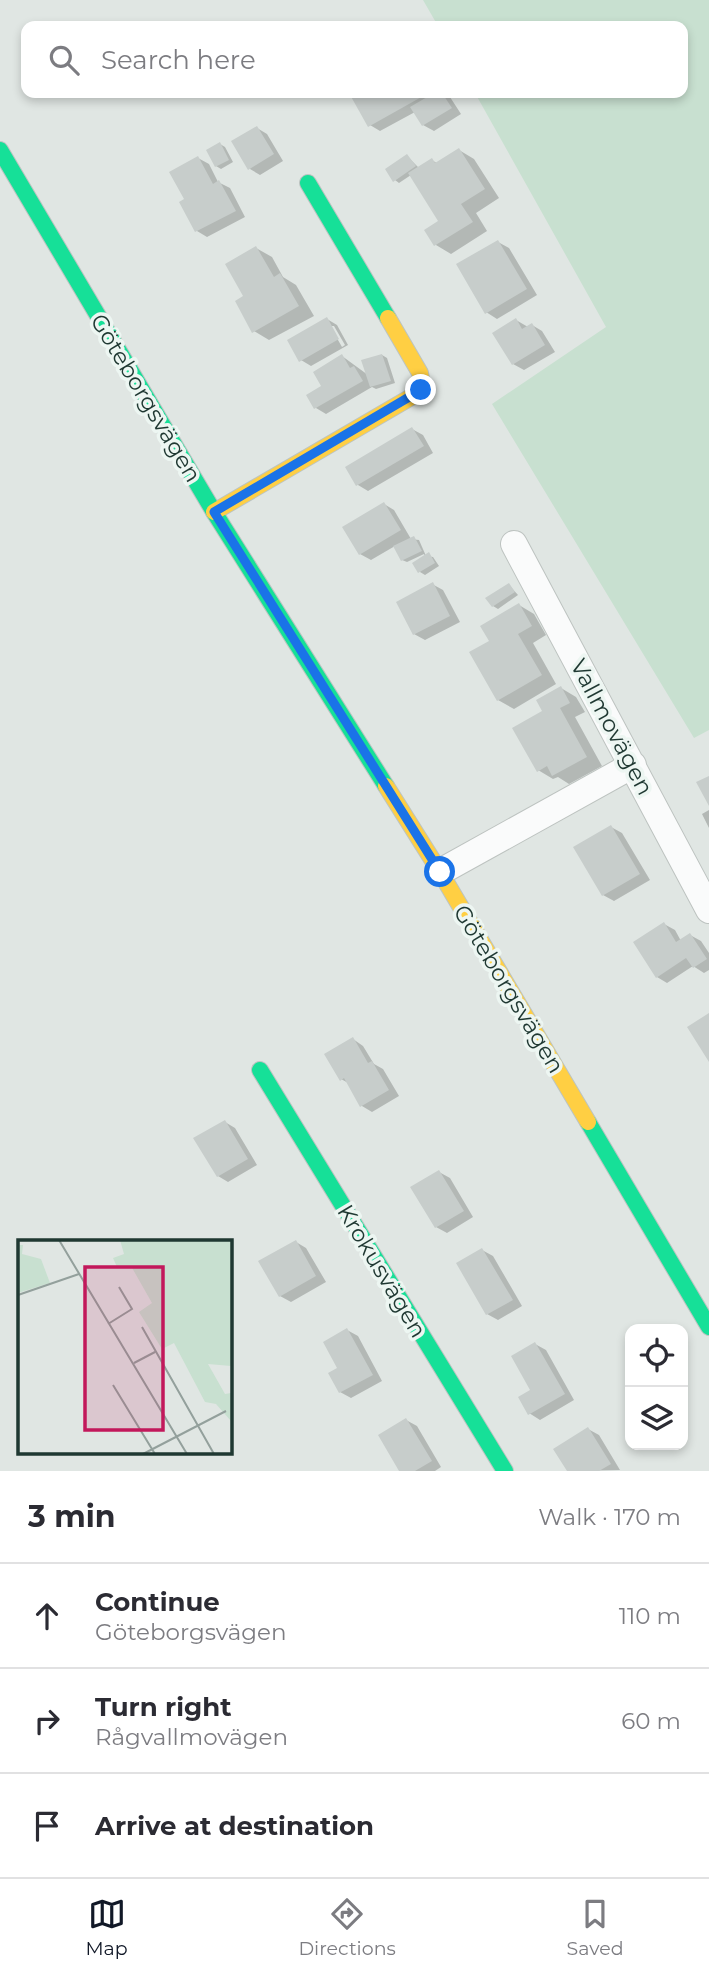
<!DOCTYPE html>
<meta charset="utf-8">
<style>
body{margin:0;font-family:Montserrat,sans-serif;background:#f2f2f3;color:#2b2b33}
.controls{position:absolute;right:21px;bottom:21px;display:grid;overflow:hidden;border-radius:14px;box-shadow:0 4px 10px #0003}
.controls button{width:63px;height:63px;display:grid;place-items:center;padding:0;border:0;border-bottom:2px solid #e1e1e2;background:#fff;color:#2b2b33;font:35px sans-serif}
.stop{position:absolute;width:21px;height:21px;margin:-16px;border:5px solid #1a73e8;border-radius:50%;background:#fff}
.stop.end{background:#1a73e8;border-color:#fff;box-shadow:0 2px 7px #0008}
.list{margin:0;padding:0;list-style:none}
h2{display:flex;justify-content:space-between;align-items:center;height:91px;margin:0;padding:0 28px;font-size:30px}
h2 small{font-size:23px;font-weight:400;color:#7c7c81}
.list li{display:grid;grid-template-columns:46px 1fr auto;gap:21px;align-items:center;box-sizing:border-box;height:105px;padding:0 28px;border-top:2px solid #e1e1e2}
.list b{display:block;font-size:26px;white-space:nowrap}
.list p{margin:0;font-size:23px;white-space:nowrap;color:#7c7c81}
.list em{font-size:23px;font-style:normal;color:#7c7c81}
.icon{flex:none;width:38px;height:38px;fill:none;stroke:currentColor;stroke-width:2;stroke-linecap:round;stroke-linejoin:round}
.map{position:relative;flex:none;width:709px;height:1471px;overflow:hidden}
.search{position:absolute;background:#fff;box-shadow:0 4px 10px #0003;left:21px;right:21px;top:21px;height:77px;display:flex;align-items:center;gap:18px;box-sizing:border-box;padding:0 24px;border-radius:14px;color:#7c7c81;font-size:26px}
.sheet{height:406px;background:#fff}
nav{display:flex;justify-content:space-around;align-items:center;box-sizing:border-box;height:98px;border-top:2px solid #e1e1e2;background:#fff;font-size:19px;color:#7c7c81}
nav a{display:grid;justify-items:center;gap:4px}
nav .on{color:#111827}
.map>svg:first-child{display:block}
.green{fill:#c8e0d0}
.shadow{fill:#0003;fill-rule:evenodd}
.building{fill:#c7cdcb}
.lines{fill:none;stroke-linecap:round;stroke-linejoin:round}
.street-casing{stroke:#bdc3c0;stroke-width:28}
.fast-casing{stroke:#bcc4c1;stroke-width:18}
.slow-casing{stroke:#bcc4c1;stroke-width:18}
.street{stroke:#fafbfb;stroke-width:26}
.fast{stroke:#16e098;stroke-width:16}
.slow{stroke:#ffcf43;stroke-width:16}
.route{stroke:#1a73e8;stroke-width:9}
.labels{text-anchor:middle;stroke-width:7;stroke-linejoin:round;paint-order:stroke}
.street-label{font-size:23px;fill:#1f3832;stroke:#edf6f2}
.inset-road{fill:none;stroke:#93a09c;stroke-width:2}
.view{fill:#c2185b;fill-opacity:0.15;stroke:#c2185b;stroke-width:3.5}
.inset-edge{fill:none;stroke:#1f3832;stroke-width:3.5}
</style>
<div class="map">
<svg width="709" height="1471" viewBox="0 0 709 1471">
<rect width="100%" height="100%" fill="#e0e6e3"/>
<!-- green -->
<path class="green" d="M 423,0 L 709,0 L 709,730 L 694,738 L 492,404 L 606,327 L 475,93 L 683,93 L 683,26 L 438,26 Z"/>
<!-- shadow -->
<path class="shadow" d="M 351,93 L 430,93 L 432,96 L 442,93 L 450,97 L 461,114 L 434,131 L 423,125 L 415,112 L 380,131 L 370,125 Z
M 257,128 L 267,134 L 283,161 L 260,175 L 250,169 Z
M 220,144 L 225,147 L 233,162 L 221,169 L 216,166 Z
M 459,150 L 474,159 L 499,198 L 476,213 L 487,231 L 451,254 L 436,245 L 440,221 L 411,175 L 399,183 L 395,180 L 407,156 L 419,168 L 432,160 L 438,164 Z
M 198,158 L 209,164 L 218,182 L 230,188 L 245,217 L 207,237 L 197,231 Z
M 498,242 L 509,248 L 537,295 L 497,319 L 486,312 Z
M 256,248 L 272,257 L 283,277 L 296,285 L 314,316 L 269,340 L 254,331 L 245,297 Z
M 327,319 L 337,325 L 348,345 L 311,366 L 301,360 ZM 330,326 L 334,326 L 345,345 L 342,347 Z
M 516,320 L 528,327 L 532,325 L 542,331 L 555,352 L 524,370 L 513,364 Z
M 382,355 L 387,358 L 395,383 L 376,389 L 372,387 L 326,414 L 316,408 L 323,386 L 342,356 L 368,375 Z
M 412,429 L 423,435 L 433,453 L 368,491 L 358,485 L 348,468 Z
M 384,504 L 394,510 L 411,539 L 419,540 L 426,556 L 433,557 L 439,566 L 425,575 L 420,572 L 425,556 L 424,554 L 407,562 L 402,560 L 395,546 L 371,560 L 360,554 Z
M 432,584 L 443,590 L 460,622 L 425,640 L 414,634 Z
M 509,585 L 518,595 L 498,609 L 493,606 Z
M 519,605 L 534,614 L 546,635 L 533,643 L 556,684 L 514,709 L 498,700 L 491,642 Z
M 561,688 L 576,697 L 585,712 L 575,717 L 602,766 L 569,784 L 558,777 L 553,779 L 538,770 L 545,711 Z
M 709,810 L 709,828 L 702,814 Z
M 611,827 L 622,833 L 650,880 L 614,901 L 603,895 Z
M 664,924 L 675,930 L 681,941 L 690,935 L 701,941 L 709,953 L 709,970 L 704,973 L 693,966 L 667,983 L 657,977 Z
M 353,1039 L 363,1046 L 374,1064 L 383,1069 L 399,1096 L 372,1112 L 362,1106 L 350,1084 L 341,1079 Z
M 225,1122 L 235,1128 L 257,1165 L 228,1182 L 218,1176 Z
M 439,1172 L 450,1178 L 473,1217 L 447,1233 L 436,1227 Z
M 296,1242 L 306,1248 L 326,1282 L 291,1302 L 280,1296 Z
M 482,1250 L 493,1256 L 522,1306 L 498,1320 L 487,1314 Z
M 347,1330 L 358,1336 L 382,1381 L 351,1398 L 340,1392 L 340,1368 Z
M 535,1344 L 546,1350 L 574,1400 L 540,1420 L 529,1413 Z
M 406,1420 L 417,1426 L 441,1467 L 435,1471 L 401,1471 L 380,1436 Z
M 588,1429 L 599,1435 L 620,1470 L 569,1471 L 556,1449 Z"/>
<!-- building -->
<path class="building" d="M 349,93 L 424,93 L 425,95 L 368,127 Z
M 434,93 L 442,93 L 452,108 L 422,126 L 410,107 Z
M 257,126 L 274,154 L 248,170 L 231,141 Z
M 220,142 L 229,160 L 215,167 L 206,150 Z
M 459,148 L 485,189 L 461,204 L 473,222 L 434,246 L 424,230 L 438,221 L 408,173 L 432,158 L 435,163 Z
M 407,154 L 416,166 L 393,182 L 385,169 Z
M 198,156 L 213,184 L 219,180 L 236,211 L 195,232 L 179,202 L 184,199 L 169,172 Z
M 498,240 L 527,289 L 485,314 L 456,264 Z
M 256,246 L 274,277 L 280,273 L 299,306 L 252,333 L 235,301 L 243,296 L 225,264 Z
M 327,317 L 339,339 L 299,362 L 287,340 Z
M 516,318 L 522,329 L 532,323 L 545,345 L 512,365 L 492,333 Z
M 342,354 L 350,368 L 354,366 L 363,381 L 314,409 L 306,395 L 321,386 L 313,372 Z
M 382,354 L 391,381 L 370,387 L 361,360 Z
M 412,427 L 424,446 L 356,486 L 345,467 Z
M 384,502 L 401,530 L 359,555 L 342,527 Z
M 414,536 L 422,551 L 401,561 L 393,546 Z
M 429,552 L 435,563 L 418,573 L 412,563 Z
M 433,582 L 450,616 L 413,635 L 396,602 Z
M 509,583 L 515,592 L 492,607 L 485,598 Z
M 519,603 L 532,626 L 518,634 L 542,675 L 497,701 L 469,652 L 489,641 L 480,626 Z
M 561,686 L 570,703 L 560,708 L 587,757 L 552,776 L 547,766 L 537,772 L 512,728 L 542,711 L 536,700 Z
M 709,776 L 709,806 L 696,782 Z
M 611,825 L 640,874 L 602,896 L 573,847 Z
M 664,922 L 676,942 L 690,933 L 707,959 L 693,968 L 686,958 L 656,978 L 633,942 Z
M 709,1013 L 709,1062 L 687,1027 Z
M 353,1037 L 368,1063 L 372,1061 L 389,1090 L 360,1107 L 344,1078 L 340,1081 L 324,1054 Z
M 225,1120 L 248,1159 L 217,1177 L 193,1138 Z
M 439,1170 L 464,1211 L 435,1228 L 410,1187 Z
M 296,1240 L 316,1276 L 279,1297 L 258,1261 Z
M 482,1248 L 513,1300 L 486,1315 L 456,1263 Z
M 347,1328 L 373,1375 L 339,1393 L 328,1373 L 337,1368 L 323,1342 Z
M 535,1342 L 565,1394 L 528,1415 L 518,1397 L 530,1390 L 511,1356 Z
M 406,1418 L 432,1461 L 415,1471 L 399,1471 L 378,1435 Z
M 588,1427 L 611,1464 L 599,1471 L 567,1471 L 553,1449 Z"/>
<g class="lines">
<!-- street casing -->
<g class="street-casing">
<path id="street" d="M 514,544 L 709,910
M 440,872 L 633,765"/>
</g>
<!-- fast casing -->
<g class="fast-casing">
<path id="fast" d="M 0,150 L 214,512 L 386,786
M 308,183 L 388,318
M 260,1070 L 505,1471
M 588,1122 L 709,1327"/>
</g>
<!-- slow casing -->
<g class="slow-casing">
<path id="slow" d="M 214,512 L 418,393 L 422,384 L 420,373 L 388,318
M 386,786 L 440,872 L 588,1122"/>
</g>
<!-- street -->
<use href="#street" class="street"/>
<!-- fast -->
<use href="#fast" class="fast"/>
<!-- slow -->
<use href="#slow" class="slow"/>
</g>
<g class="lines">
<!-- route -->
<path class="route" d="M 421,390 L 214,512 L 440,872"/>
</g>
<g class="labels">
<!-- street labels -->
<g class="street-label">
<text transform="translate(146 398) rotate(59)" y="8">Göteborgsvägen</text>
<text transform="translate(612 727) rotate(62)" y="8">Vallmovägen</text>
<text transform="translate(509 989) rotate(59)" y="8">Göteborgsvägen</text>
<text transform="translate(382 1271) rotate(59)" y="8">Krokusvägen</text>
</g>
</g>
<!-- overview -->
<g transform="translate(18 1240)">
<rect width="214" height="214" fill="#e0e6e3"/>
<path d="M 102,0 L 213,0 L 213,126 L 190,124 L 207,154 L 213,153 L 213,181 L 198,164 L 187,162 L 156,103 L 144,109 L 121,72 L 134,63 L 113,26 L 99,27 L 95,18 L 106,14 ZM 0,5 L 5,5 L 4,14 L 23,19 L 32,43 L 0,53 Z" fill="#c8e0d0"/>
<path class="inset-road" d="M 41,0 L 169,214M 0,55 L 61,34M 90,84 L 114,69 L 101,47M 124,87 L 196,214M 116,123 L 137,112M 95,145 L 137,214M 125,214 L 208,171"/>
<path class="view" d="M 67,27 L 145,27 L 145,190 L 67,190 Z"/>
<rect width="214" height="214" class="inset-edge"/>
</g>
</svg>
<div class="controls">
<button><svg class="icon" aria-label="locate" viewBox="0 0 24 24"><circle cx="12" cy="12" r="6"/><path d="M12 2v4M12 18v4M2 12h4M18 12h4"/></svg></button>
<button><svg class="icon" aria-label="layers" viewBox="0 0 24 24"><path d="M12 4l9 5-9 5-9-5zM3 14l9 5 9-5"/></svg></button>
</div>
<div class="stop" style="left:440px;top:872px"></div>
<div class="stop end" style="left:421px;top:390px"></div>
<div class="search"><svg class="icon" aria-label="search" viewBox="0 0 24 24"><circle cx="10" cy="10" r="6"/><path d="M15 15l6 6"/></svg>Search here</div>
</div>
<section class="sheet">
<h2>3 min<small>Walk · 170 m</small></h2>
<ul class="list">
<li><svg class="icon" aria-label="ahead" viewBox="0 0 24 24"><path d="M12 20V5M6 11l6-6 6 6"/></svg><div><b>Continue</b><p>Göteborgsvägen</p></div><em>110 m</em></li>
<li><svg class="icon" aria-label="right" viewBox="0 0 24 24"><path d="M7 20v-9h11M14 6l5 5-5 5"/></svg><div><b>Turn right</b><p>Rågvallmovägen</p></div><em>60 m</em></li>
<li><svg class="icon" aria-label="arrive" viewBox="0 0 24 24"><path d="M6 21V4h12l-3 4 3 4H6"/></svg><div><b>Arrive at destination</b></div></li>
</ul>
</section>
<nav>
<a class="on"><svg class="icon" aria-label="map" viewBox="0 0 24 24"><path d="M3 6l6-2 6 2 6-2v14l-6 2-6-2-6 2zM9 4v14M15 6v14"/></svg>Map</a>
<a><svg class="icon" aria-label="directions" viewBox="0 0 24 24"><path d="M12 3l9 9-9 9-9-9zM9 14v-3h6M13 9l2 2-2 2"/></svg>Directions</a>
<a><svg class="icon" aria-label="saved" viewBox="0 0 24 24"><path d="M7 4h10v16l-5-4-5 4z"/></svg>Saved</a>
</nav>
